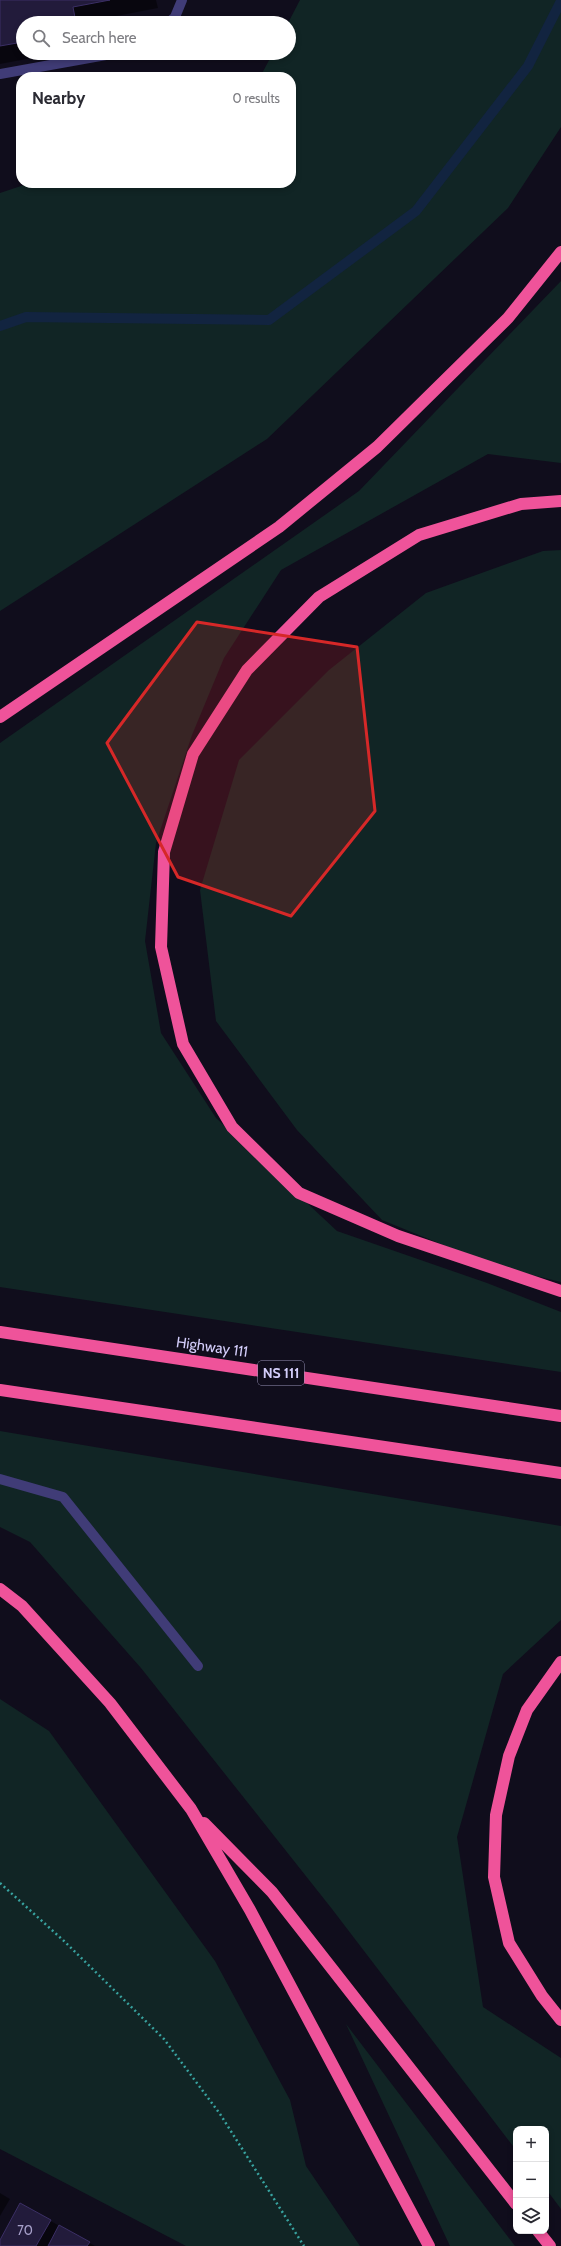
<!DOCTYPE html>
<meta charset="utf-8">
<style>
body{margin:0;font-family:Cabin,sans-serif;background:#f2f2f3;color:#2b2b33}
.controls{position:absolute;right:12px;bottom:12px;display:grid;overflow:hidden;border-radius:8px;box-shadow:0 2px 6px #0003}
.controls button{width:36px;height:36px;display:grid;place-items:center;padding:0;border:0;border-bottom:1px solid #e1e1e2;background:#fff;color:#2b2b33;font:20px sans-serif}
.list{margin:0;padding:0;list-style:none}
h2{display:flex;justify-content:space-between;align-items:center;height:52px;margin:0;padding:0 16px;font-size:17px}
h2 small{font-size:13px;font-weight:400;color:#7c7c81}
.icon{flex:none;width:22px;height:22px;fill:none;stroke:currentColor;stroke-width:2;stroke-linecap:round;stroke-linejoin:round}
.map{position:relative;flex:none;width:561px;height:2246px;overflow:hidden}
.search{position:absolute;background:#fff;box-shadow:0 2px 6px #0003;left:16px;top:16px;width:280px;height:44px;display:flex;align-items:center;gap:10px;box-sizing:border-box;padding:0 14px;border-radius:22px;color:#7c7c81;font-size:15px}
.panel{position:absolute;background:#fff;box-shadow:0 2px 6px #0003;left:16px;top:72px;width:280px;height:116px;border-radius:16px}
.map>svg:first-child{display:block}
.green{fill:#112525}
.shadow{fill:#0007}
.lines{fill:none;stroke-linecap:round;stroke-linejoin:round}
.stream{stroke:#122440;stroke-width:10}
.building{fill:#221b3b;stroke:#3b2f65}
.path{stroke:#38a3a0;stroke-width:2.5;stroke-dasharray:2 3;stroke-linecap:butt}
.lane{stroke:#403c77;stroke-width:10}
.highway{stroke:#ef539a;stroke-width:12}
.marked{fill:#d62828;fill-opacity:0.2;stroke:#d62828;stroke-width:3;stroke-linejoin:round}
.labels{text-anchor:middle;stroke-width:3;stroke-linejoin:round;paint-order:stroke}
.number-label{font-size:13px;fill:#a7a0ca}
.shield{fill:#100d1c;stroke:#9893b7;stroke-width:1}
.shield-label{font-size:14px;font-weight:bold;fill:#d3cdfa}
.street-label{font-size:15px;fill:#d3cdfa;stroke:#100d1c}
</style>
<div class="map">
<svg width="561" height="2246" viewBox="0 0 561 2246">
<rect width="100%" height="100%" fill="#100d1c"/>
<!-- green -->
<path class="green" d="M 300,0 L 561,0 L 561,127 L 508,208 L 267,439 L 0,611 L 0,193 L 30,183 L 291,183 L 291,77 L 260,77 L 273,53 L 289,53 L 288,23 Z
M 561,281 L 561,463 L 488,454 L 281,570 L 224,658 L 192,735 L 156,843 L 145,941 L 161,1033 L 216,1118 L 337,1231 L 487,1283 L 561,1312 L 561,1372 L 0,1287 L 0,743 L 359,491 Z
M 561,550 L 561,1282 L 495,1266 L 382,1220 L 297,1130 L 216,1021 L 200,890 L 239,760 L 329,670 L 426,593 L 543,551 Z
M 0,1431 L 561,1526 L 561,1620 L 503,1674 L 457,1837 L 483,2007 L 561,2058 L 561,2209 L 546,2189 L 546,2129 L 516,2129 L 516,2150 L 332,1909 L 141,1668 L 30,1542 L 0,1527 Z
M 0,1699 L 49,1731 L 215,1961 L 290,2100 L 306,2166 L 360,2246 L 186,2246 L 0,2149 Z
M 346,2024 L 515,2246 L 450,2246 Z"/>
<!-- shadow -->
<path class="shadow" d="M 0,0 L 156,0 L 158,8 L 96,20 L 96,23 L 23,23 L 23,53 L 59,53 L 0,64 Z
M 0,2193 L 10,2199 L 0,2216 Z
M 20,2204 L 65,2229 L 95,2246 L 0,2246 L 0,2242 Z"/>
<g class="lines">
<!-- stream -->
<path class="stream" d="M 0,326 L 26,317 L 269,320 L 416,211 L 528,66 L 561,1"/>
</g>
<!-- building -->
<path class="building" d="M 0,0 L 110,0 L 73,7 L 76,23 L 23,23 L 23,42 L 0,46 Z
M 20,2203 L 51,2220 L 36,2246 L 0,2246 L 0,2240 Z
M 59,2225 L 90,2242 L 87,2246 L 48,2246 Z"/>
<g class="lines">
<!-- path -->
<path class="path" d="M 0,1883 L 64,1941 L 164,2039 L 220,2114 L 304,2246"/>
<!-- lane -->
<path class="lane" d="M 168,23 L 175,17 L 182,0
M 0,74 L 117,53
M 0,1479 L 63,1497 L 198,1666"/>
<!-- highway -->
<path class="highway" d="M 561,501 L 521,504 L 419,535 L 319,597 L 247,670 L 193,754 L 164,852 L 161,947 L 183,1044 L 232,1127 L 299,1193 L 398,1236 L 561,1291
M 0,717 L 279,527 L 377,447 L 508,318 L 561,252
M 0,1332 L 561,1416
M 0,1390 L 561,1473
M 0,1589 L 22,1606 L 110,1703 L 191,1809 L 250,1910 L 429,2246
M 561,1662 L 527,1710 L 509,1756 L 496,1815 L 494,1877 L 509,1943 L 542,1996 L 561,2020
M 204,1823 L 272,1892 L 516,2204
M 538,2231 L 550,2246"/>
</g>
<!-- marked area -->
<path class="marked" d="M 197,622 L 357,647 L 375,811 L 291,916 L 178,877 L 107,743 Z"/>
<g class="labels">
<!-- number labels -->
<g class="number-label">
<text x="25" y="2235">70</text>
</g>
<!-- shield labels -->
<rect class="shield" x="258" y="1361" width="46" height="24" rx="3"/>
<g class="shield-label">
<text x="281" y="1378">NS 111</text>
</g>
<!-- street labels -->
<g class="street-label">
<text transform="translate(212 1347) rotate(8)" y="5">Highway 111</text>
</g>
</g>
</svg>
<div class="controls">
<button>+</button>
<button>−</button>
<button><svg class="icon" aria-label="layers" viewBox="0 0 24 24"><path d="M12 4l9 5-9 5-9-5zM3 14l9 5 9-5"/></svg></button>
</div>
<div class="search"><svg class="icon" aria-label="search" viewBox="0 0 24 24"><circle cx="10" cy="10" r="6"/><path d="M15 15l6 6"/></svg>Search here</div>
<section class="panel">
<h2>Nearby<small>0 results</small></h2>
<ul class="list">
</ul>
</section>
</div>
